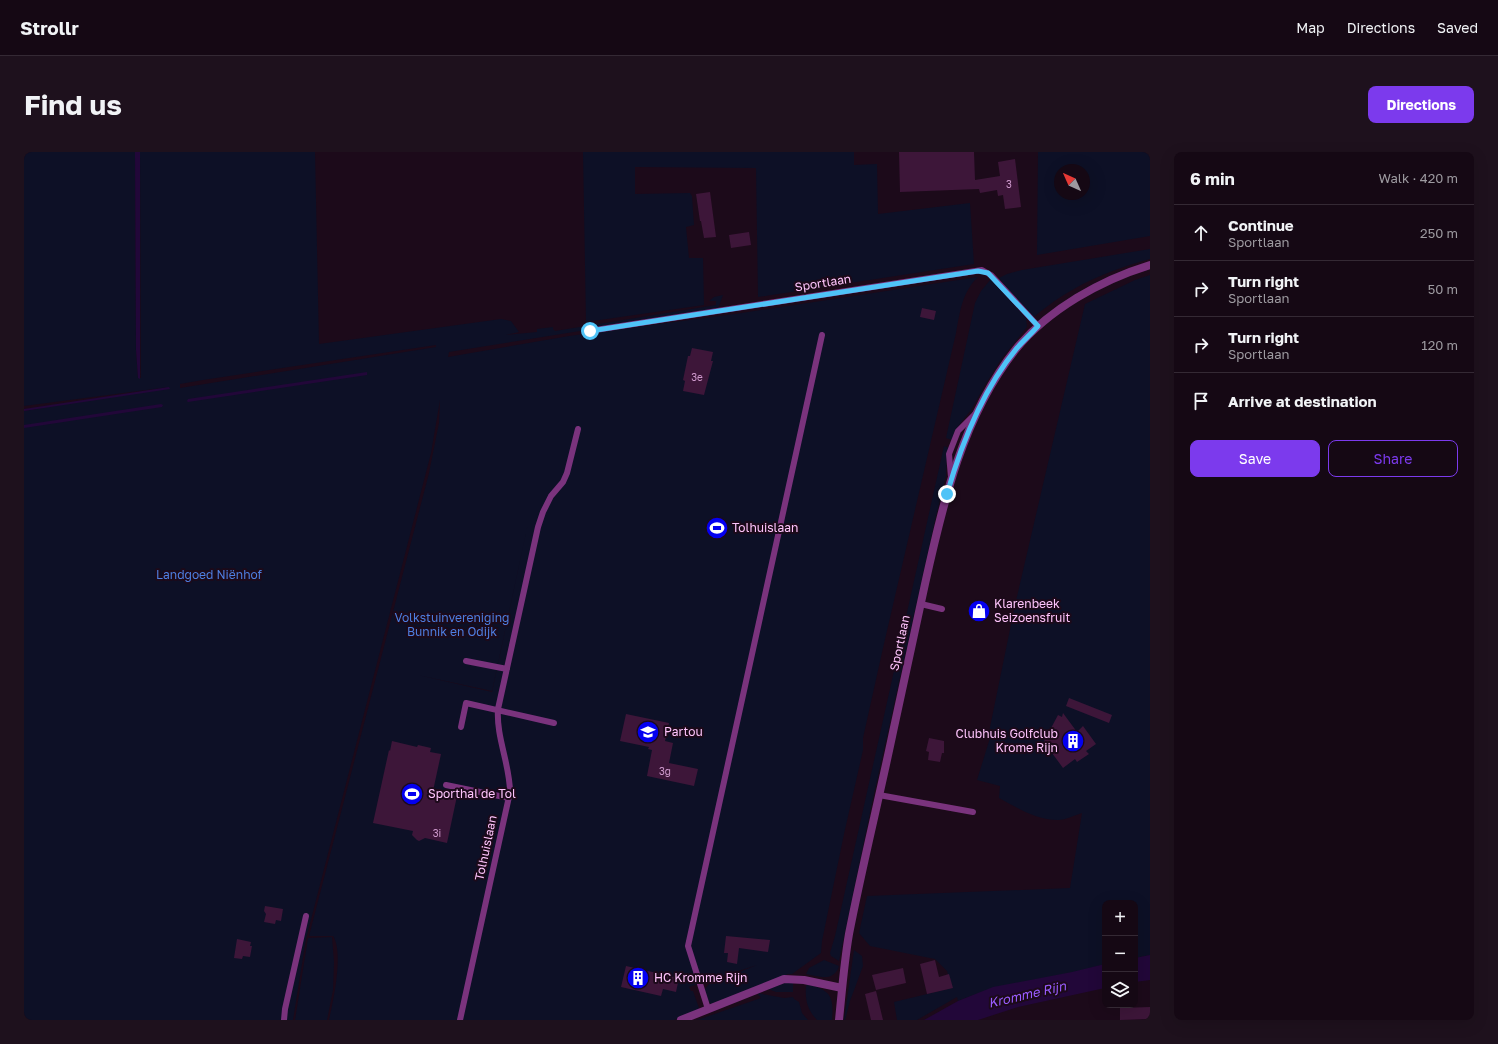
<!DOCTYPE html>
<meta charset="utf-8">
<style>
body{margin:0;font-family:"Golos Text",sans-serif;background:#1e111d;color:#f1f3f6}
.controls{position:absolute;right:12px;bottom:12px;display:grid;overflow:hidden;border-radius:8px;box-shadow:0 4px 16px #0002}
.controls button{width:36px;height:36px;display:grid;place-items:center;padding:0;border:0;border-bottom:1px solid #342934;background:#150814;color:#f1f3f6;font:20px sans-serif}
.compass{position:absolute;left:1030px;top:12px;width:36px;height:36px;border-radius:50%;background:#150814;box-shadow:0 4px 16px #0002;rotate:315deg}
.stop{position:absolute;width:12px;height:12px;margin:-9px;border:3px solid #4fc3f7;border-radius:50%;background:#fff}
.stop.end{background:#4fc3f7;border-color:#fff;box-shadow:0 1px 4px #0008}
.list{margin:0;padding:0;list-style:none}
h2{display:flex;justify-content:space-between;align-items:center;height:52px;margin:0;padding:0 16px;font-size:17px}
h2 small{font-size:13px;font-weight:400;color:#9d9aa0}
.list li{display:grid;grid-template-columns:26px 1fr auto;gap:12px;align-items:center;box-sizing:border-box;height:56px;padding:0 16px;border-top:1px solid #342934}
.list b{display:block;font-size:15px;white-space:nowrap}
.list p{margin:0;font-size:13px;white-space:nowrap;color:#9d9aa0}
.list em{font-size:13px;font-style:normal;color:#9d9aa0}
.actions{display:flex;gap:8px;padding:12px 16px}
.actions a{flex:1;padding:9px 0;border:1px solid #7c3aed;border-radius:8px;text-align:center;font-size:14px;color:#7c3aed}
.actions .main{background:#7c3aed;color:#fff}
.icon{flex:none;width:22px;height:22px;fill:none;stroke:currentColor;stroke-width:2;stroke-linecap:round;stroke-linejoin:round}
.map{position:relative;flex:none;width:1126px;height:868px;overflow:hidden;border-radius:8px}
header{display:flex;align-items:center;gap:24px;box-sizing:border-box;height:56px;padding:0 20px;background:#150814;border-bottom:1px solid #342934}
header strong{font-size:19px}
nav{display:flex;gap:22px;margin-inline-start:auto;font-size:14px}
.intro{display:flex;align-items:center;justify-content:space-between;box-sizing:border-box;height:96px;padding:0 24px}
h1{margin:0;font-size:28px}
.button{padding:10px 18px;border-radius:8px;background:#7c3aed;color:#fff;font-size:14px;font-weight:700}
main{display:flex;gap:24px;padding:0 24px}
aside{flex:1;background:#150814;border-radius:8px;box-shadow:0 4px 16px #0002}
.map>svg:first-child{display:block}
.green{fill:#0d1026;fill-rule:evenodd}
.water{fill:#220739}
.building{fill:#3d1639}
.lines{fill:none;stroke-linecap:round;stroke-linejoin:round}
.service{stroke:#7a337d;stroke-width:6}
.minor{stroke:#7a337d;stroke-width:8}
.tertiary{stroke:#7a337d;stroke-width:8}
.route{stroke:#4fc3f7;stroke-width:5}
.labels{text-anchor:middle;stroke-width:4;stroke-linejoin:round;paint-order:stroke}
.number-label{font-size:10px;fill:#ce99cc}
.street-label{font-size:12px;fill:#ffc5fd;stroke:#1c0a1a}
.poi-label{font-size:12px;fill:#ffc5fd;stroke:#1c0a1a;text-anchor:start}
.park-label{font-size:12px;fill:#4e7fe2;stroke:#1c0a1a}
.water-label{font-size:13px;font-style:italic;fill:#9a5cff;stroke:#1c0a1a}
</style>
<header>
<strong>Strollr</strong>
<nav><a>Map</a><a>Directions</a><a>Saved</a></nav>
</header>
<div class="intro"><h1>Find us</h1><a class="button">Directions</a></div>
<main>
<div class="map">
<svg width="1126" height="868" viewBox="0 0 1126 868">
<rect width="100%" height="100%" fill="#1c0a1a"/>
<!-- green -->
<path class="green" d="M 0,0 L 111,0 L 112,198 L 114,226 L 117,226 L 116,0 L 291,0 L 295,192 L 477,167 L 487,169 L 495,180 L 482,183 L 513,180 L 513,177 L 529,175 L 529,177 L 531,179 L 692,153 L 692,149 L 685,149 L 690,145 L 699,143 L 694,157 L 425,200 L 424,205 L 545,184 L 711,162 L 954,125 C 938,140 936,160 932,181 L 859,496 L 839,586 L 839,598 L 820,682 L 798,789 L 797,801 L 768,822 L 764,822 L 687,852 L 684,849 L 680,838 L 685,832 L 733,813 L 665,835 L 667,839 L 669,839 L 675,856 L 671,860 L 650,868 L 305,868 C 309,850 320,800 309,784 L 285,784 L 405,321 L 415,271 L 416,248 L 407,301 L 282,787 L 269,868 L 0,868 L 0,259 L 145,235 L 0,254 ZM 412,193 L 412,195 L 156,236 L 156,232 L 179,228 ZM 506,362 L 468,540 L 394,523 L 468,539 Z
M 559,0 L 830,0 L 830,13 L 853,12 L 854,62 L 946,51 L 950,112 L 734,145 L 732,16 L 611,15 L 611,42 L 666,41 L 668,44 L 670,73 L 662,75 L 665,106 L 679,106 L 680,153 L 562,170 Z
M 1014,0 L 1126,0 L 1126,84 L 1013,103 ZM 1036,18 L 1060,18 L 1060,42 L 1036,42 Z
M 1126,97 L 1126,107 C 1082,119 1045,135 1010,165 L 986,140 L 975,126 L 983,122 L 998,118 Z
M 1126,123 L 1126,803 L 1111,806 L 1111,751 L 1081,751 L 1081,812 C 1069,815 1057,819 1045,821 C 1008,829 970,833 934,849 L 933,845 L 893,868 L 873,868 L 870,850 L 928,836 L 923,819 L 911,807 L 846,794 L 835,781 L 843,744 L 1046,736 L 1058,661 C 1051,663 1042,668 1034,668 C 1012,668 994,656 975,646 L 976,634 L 953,628 L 966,586 L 965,580 L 991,453 L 1061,152 L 1111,128 Z
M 967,127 L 1002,166 L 1003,175 L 978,206 L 961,233 L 947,258 L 931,278 L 928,288 L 922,286 L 951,151 L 957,139 Z
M 920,294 L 925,296 L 923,301 L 922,324 L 912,364 L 848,651 L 815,809 L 807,804 L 806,801 L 811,784 Z
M 308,785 L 310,810 L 309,838 L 303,868 L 271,868 L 284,786 Z
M 830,798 L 838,804 L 839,814 L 826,849 L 821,868 L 820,868 Z
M 800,808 L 815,814 C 810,830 795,825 782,822 L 785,816 Z
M 761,831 L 769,831 L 769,840 L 752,840 L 744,837 Z
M 784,832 C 807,839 810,844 808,868 L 793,868 C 783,857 781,848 782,834 Z
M 733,841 L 760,846 L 769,845 L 770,847 L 775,850 L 778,861 L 784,868 L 673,868 L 737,846 Z"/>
<!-- water -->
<path class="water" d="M 111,0 L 116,0 L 116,227 L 114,226 L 112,198 Z
M 343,220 L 343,223 L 164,250 L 163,249 L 164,247 Z
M 145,235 L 146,237 L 0,259 L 0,257 Z
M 137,252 L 139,253 L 138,255 L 0,276 L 0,273 Z
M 1126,803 L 1126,828 L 1111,830 L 1111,806 Z
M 1081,812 L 1081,836 L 994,855 L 954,868 L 900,868 L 934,849 L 969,835 L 1048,820 Z"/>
<!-- building -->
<path class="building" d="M 875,0 L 950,0 L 951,28 L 976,24 L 974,10 L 991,7 L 997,55 L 981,57 L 979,43 L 974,44 L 973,38 L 956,41 L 955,37 L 876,40 Z
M 686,40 L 692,85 L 680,86 L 677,69 L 676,69 L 672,42 Z
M 725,80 L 727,93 L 707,96 L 705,83 Z
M 898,156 L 912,159 L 910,168 L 896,165 Z
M 668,196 L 689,200 L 687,209 L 689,209 L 680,243 L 659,239 L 661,229 L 659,228 L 664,204 L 666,204 Z
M 1045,546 L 1088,563 L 1085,571 L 1042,554 Z
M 1039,561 L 1053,580 L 1059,574 L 1072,592 L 1062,599 L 1065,602 L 1053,610 L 1051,607 L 1039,616 L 1028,601 L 1017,595 L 1034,563 L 1038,565 Z
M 602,562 L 645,571 L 641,589 L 649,591 L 645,611 L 674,617 L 670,634 L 623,624 L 628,598 L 624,597 L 625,595 L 596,589 Z
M 905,586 L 920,589 L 920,601 L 918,601 L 916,610 L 904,608 L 905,600 L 902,599 Z
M 368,589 L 393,595 L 394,593 L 407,596 L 406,600 L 417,602 L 409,639 L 433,644 L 423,691 L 401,686 L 395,689 L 393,688 L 388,683 L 389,679 L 349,671 L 365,598 L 366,599 Z
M 241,754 L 259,757 L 257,769 L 252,768 L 251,772 L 240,770 L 242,762 L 240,759 Z
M 702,784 L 746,788 L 744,800 L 715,796 L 713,812 L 703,810 L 704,801 L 700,801 Z
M 213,787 L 227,790 L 226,794 L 228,794 L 226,805 L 219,804 L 218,807 L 210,806 Z
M 911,808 L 915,825 L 925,822 L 929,836 L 903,842 L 896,812 Z
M 602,814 L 655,826 L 652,840 L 639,837 L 637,844 L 597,835 Z
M 879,816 L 882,831 L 852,838 L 848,823 Z
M 852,839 L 859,868 L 847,868 L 841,842 Z
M 1126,855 L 1126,867 L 1096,868 L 1096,856 Z"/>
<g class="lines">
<!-- service -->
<path class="service" d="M 565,179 L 958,118 L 967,123 L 1014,174
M 927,325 L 925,302 L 934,279 L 951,262
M 897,452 L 918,457
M 442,509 L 483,517
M 437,575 L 442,551 L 530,571
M 422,633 L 485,646
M 855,643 L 949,660
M 684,857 L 664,794 L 798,183
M 260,868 L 261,857 L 282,764
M 436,868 L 486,640 C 486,613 472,585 474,557 L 514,375 L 519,360 L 527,344 L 539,330 L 543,321 L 554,277"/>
<!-- minor -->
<path class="minor" d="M 657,868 L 760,827 L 780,828 L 818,836"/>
<!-- tertiary -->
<path class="tertiary" d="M 815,868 C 818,839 820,811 825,782 C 838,715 855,647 869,580 C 880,531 890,481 901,432 C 919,351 939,263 992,197 C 1025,157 1077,128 1126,113"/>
</g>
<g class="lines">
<!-- route -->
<path class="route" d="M 566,179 L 954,119 L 964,121 L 1014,174 C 1007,182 999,189 993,196 C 960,236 937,293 923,342"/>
</g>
<!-- icons -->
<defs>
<g id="stadium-disc" transform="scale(1.15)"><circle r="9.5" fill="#0400f0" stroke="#1c0a1a"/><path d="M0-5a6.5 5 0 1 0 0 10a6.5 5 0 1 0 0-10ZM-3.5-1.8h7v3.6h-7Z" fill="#fff"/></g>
<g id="shop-disc" transform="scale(1.15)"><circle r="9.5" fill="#0400f0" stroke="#1c0a1a"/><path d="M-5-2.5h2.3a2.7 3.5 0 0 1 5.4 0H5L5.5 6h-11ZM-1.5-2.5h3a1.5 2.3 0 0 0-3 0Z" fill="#fff"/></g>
<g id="school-disc" transform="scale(1.15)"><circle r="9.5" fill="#0400f0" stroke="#1c0a1a"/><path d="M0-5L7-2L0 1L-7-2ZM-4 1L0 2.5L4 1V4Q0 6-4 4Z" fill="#fff"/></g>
<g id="building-disc" transform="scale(1.15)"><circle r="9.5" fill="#0400f0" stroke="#1c0a1a"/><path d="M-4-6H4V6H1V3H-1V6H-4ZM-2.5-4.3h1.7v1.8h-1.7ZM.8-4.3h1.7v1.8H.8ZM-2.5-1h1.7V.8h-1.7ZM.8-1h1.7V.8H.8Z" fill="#fff"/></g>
</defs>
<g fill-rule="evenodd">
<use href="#stadium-disc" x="693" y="376"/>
<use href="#shop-disc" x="955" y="459"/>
<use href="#school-disc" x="624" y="580"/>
<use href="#building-disc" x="1049" y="589"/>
<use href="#stadium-disc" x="388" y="642"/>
<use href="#building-disc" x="614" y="826"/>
</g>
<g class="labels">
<!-- number labels -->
<g class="number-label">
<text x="985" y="36">3</text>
<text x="673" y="229">3e</text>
<text x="641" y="623">3g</text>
<text x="413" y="685">3i</text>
</g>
<!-- street labels -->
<g class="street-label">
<text transform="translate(799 131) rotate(-9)" y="4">Sportlaan</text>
<text transform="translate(876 491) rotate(-78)" y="4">Sportlaan</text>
<text transform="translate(462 696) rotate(-78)" y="4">Tolhuislaan</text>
</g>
<!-- poi labels -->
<g class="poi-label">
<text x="708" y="380">Tolhuislaan</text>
<text x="970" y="456">Klarenbeek<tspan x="970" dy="14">Seizoensfruit</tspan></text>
<text x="640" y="584">Partou</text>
<text x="1034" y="586" text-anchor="end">Clubhuis Golfclub<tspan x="1034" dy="14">Krome Rijn</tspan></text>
<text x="404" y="646">Sporthal de Tol</text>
<text x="630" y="830">HC Kromme Rijn</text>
</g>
<!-- park labels -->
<g class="park-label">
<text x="185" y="427">Landgoed Niënhof</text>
<text x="428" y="470">Volkstuinvereniging<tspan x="428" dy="14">Bunnik en Odijk</tspan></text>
</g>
<!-- water labels -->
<g class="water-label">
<text transform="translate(1003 842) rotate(-13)" y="5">Kromme Rijn</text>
</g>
</g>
</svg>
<div class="controls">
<button>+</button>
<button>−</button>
<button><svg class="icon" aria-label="layers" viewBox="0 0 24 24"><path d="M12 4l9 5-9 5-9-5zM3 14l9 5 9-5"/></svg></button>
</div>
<svg class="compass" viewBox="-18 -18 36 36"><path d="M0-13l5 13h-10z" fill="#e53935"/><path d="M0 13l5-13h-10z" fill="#9d9aa0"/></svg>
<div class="stop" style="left:566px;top:179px"></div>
<div class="stop end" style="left:923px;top:342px"></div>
</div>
<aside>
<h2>6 min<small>Walk · 420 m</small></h2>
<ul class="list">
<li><svg class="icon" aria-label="ahead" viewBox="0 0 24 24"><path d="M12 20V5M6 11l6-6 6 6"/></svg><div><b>Continue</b><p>Sportlaan</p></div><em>250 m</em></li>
<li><svg class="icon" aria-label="right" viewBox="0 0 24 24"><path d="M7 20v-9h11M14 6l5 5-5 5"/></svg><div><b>Turn right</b><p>Sportlaan</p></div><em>50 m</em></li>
<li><svg class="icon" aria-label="right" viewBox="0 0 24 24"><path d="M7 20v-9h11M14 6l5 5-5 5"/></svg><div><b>Turn right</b><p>Sportlaan</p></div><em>120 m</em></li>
<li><svg class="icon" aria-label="arrive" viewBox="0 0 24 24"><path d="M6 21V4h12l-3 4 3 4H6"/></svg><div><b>Arrive at destination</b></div></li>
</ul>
<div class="actions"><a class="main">Save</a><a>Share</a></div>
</aside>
</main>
